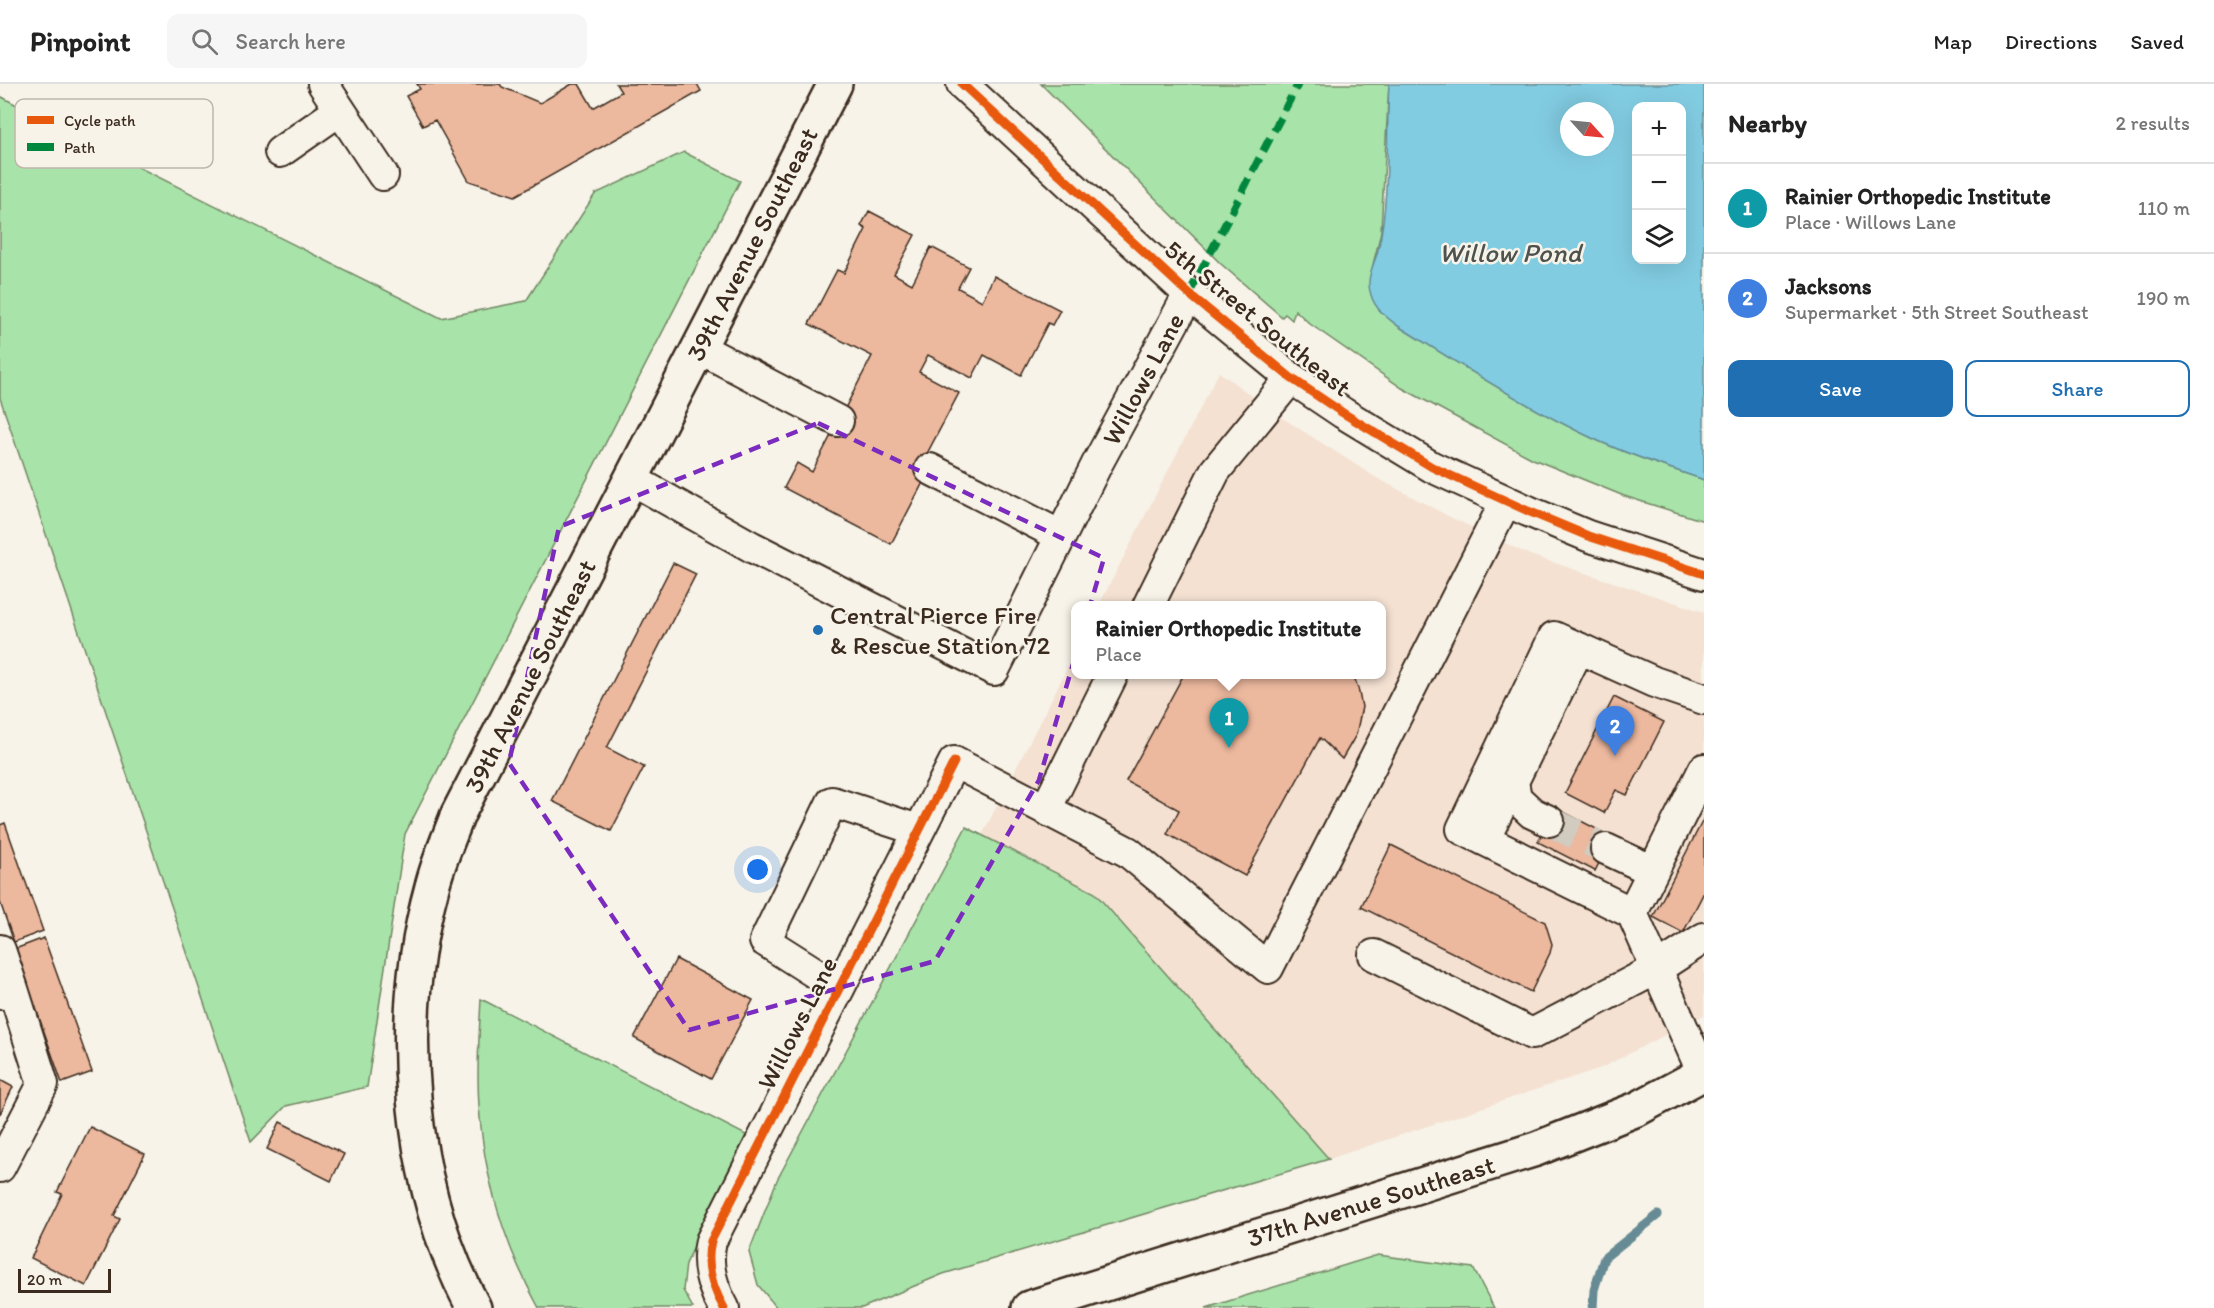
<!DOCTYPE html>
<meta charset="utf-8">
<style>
body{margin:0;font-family:Itim,sans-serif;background:#f6f6f6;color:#222}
.controls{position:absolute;right:18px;top:18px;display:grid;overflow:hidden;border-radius:12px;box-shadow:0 6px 24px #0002}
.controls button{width:54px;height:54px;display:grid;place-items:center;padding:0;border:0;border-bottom:2px solid #e0e0e0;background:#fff;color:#222;font:30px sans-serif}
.compass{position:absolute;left:1560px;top:18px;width:54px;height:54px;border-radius:50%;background:#fff;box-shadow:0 6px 24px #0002;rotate:117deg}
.scale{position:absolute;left:18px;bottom:15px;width:93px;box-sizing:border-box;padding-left:6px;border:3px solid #3b2a1e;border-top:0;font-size:16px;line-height:21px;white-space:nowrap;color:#3b2a1e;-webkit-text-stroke:4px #f7f3e8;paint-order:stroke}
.you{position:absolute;left:758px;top:786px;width:21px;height:21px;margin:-15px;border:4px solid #fff;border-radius:50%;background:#1a73e8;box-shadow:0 0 0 9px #1a73e833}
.badge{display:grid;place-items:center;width:39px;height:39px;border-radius:50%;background:#1f6fb2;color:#fff;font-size:20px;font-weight:700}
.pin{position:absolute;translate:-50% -50px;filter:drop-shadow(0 2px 3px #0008)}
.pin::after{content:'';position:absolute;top:32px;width:21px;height:18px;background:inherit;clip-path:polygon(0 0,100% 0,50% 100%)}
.popup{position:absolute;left:1071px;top:517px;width:315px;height:78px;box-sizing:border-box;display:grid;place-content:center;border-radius:12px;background:#fff;filter:drop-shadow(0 2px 4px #0005);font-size:20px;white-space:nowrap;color:#767676}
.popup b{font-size:22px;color:#222}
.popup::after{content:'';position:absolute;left:50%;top:100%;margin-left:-12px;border:12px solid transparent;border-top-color:#fff}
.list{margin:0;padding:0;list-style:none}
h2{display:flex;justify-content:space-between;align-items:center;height:78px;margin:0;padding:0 24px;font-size:26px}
h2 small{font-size:20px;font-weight:400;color:#767676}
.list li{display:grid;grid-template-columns:39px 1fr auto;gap:18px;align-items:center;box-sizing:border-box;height:90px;padding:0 24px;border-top:2px solid #e0e0e0}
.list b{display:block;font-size:22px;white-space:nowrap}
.list p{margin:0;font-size:20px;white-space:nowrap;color:#767676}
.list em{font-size:20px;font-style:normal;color:#767676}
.actions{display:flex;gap:12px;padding:18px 24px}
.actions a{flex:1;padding:14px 0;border:2px solid #1f6fb2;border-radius:12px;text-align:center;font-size:21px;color:#1f6fb2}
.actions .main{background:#1f6fb2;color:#fff}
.icon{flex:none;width:33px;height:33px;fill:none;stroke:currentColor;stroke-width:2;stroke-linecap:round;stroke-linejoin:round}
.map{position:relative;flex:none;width:1704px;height:1224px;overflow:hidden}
header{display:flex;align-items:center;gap:36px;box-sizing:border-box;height:84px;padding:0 30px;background:#fff;border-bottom:2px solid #e0e0e0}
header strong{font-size:28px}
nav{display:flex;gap:33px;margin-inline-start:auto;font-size:21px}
.search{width:420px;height:54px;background:#f6f6f6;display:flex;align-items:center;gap:15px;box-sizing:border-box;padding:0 21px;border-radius:12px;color:#767676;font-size:22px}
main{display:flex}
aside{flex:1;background:#fff}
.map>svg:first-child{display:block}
.built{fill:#f4e1d2}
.green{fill:#a8e3a9;stroke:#728664;stroke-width:1.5}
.water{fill:#82cce2;stroke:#668b94;stroke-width:1.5;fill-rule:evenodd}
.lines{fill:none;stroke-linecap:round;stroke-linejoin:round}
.stream{stroke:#668b94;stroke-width:9}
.building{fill:#ecb89e;stroke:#3b2a1e;stroke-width:1.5}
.minor-tunnel{stroke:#d1cbc0;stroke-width:30;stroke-dasharray:30 15;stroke-linecap:butt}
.minor-casing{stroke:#3b2a1e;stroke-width:34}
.major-casing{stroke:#3b2a1e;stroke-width:38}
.minor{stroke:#f7f3e8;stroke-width:30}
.major{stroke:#f7f3e8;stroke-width:33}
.quiet{stroke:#00873e;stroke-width:8;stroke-dasharray:15 8;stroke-linecap:butt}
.cycleway-casing{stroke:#f7f3e8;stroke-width:13}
.cycleway{stroke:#e8590c;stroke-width:9}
.marked{fill:none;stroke:#7b2cbf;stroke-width:4.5;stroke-dasharray:12 8;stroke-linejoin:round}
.poi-dot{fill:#1f6fb2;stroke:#f7f3e8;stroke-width:2}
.labels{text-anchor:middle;stroke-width:5;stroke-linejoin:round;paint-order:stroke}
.street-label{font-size:26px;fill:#3b2a1e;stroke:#f7f3e8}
.poi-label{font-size:26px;fill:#3b2a1e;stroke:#f7f3e8;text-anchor:start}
.water-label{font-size:27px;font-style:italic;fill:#4d524f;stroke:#f7f3e8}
.key{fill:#f7f3e8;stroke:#bfb7ab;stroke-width:1.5}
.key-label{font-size:16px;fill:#3b2a1e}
</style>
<header>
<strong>Pinpoint</strong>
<div class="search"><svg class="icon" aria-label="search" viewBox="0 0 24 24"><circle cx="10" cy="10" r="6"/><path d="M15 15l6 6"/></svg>Search here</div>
<nav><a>Map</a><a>Directions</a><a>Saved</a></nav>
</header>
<main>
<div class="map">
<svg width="1704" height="1224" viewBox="0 0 1704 1224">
<rect width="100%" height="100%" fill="#f7f3e8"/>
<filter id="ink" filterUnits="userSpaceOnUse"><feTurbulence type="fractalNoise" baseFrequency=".0167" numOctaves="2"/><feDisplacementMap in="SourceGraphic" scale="12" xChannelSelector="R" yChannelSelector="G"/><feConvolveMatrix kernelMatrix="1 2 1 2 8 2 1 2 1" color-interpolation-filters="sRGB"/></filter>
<g filter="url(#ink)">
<!-- built -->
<path class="built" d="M 1219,288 L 1281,333 L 1375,393 L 1448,432 L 1530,471 L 1704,528 L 1704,931 L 1601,984 L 1329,1075 L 1095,809 L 982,751 L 1076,567 L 1076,590 L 1382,590 L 1382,522 L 1099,521 Z"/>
<!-- green -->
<path class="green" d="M 1041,0 L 1389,0 L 1381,147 C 1373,190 1355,209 1398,242 C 1461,281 1524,322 1592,354 C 1628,371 1667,383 1704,396 L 1704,437 L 1624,412 L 1533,375 L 1402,304 L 1310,240 L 1295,226 L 1292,236 L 1285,230 L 1282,233 L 1221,180 Z
M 0,12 L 56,42 L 441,234 L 526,217 L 595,110 L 684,68 L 740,97 L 405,750 L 367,1003 L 286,1022 L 251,1058 L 0,314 Z
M 966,743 L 1095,809 L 1329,1075 L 943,1190 L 862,1224 L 777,1224 L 758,1201 L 749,1168 L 777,1096 Z
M 481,915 L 746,1051 L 686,1180 L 683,1206 L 693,1224 L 539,1224 C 507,1166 486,1100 480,1034 C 476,994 479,954 481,915 Z
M 1378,1171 L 1473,1184 L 1494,1224 L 1206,1224 Z"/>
<!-- water -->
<path class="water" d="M 1389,0 L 1704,0 L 1704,396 C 1667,383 1628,371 1592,354 C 1524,322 1461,281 1398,242 C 1386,233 1375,225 1371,211 C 1365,194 1374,182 1378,166 C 1390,116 1386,52 1389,0 ZM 1636,22 L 1682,22 L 1682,176 L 1636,176 ZM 1569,27 L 1605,27 L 1605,63 L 1569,63 Z"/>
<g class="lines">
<!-- stream -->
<path class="stream" d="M 1593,1224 L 1594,1206 L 1604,1174 L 1658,1131"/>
</g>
<!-- building -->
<path class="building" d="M 417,0 L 500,0 L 502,3 L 540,19 L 572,0 L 579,0 L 593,24 L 621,8 L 616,0 L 697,0 L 701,7 L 515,112 L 469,97 L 435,36 L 423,42 L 406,12 L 420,5 Z
M 869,127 L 915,151 L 894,190 L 912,200 L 931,163 L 969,183 L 958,204 L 982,217 L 994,192 L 1060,226 L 1052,241 L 1048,239 L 1021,291 L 984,271 L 972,294 L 928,271 L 919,288 L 959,309 L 921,381 L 930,385 L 891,460 L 784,404 L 797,379 L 812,388 L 872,272 L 809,240 L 837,186 L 844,189 L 866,145 L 861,142 Z
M 673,479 L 696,490 L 607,664 L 644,683 L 611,747 L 552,717 Z
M 1184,590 L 1353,590 L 1358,604 L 1362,623 L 1356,651 L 1342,675 L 1320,654 L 1245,792 L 1167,750 L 1179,726 L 1126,697 Z
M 1614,613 L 1664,638 L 1627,711 L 1616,706 L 1604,729 L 1565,709 Z
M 1556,724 L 1612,753 L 1595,787 L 1538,758 Z
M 1704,734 L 1704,808 L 1683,849 L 1653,833 Z
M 5,739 L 43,847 L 14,858 L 0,818 L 0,741 Z
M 1391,761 L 1545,838 L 1552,860 L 1550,869 L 1531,908 L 1361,823 Z
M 44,854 L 92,988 L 62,999 L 15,865 Z
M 676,875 L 753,916 L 711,995 L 634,954 Z
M 0,996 L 13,1003 L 0,1030 Z
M 280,1038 L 344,1070 L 331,1097 L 267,1065 Z
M 90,1043 L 145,1070 L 114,1132 L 120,1135 L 86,1202 L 31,1174 L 62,1110 L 57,1108 Z"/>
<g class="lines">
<!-- minor-tunnel -->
<path class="minor-tunnel" d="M 1549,737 L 1606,765"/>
<!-- minor casing -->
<g class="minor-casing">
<path id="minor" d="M 323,0 L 383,91
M 962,0 L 1189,210 L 1291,294 L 1343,329 L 1432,383 L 1528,427 L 1588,452 L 1704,490
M 280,68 L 340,26
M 699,264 L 838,337
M 930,385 L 1061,452
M 631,395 L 752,463 L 994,586 L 1097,380 L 1189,210
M 1148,522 L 1215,387 L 1291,294
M 1704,615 L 1654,598 L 1554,553 L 1462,745 L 1632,829 L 1704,992
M 1513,697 L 1516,714 L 1532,729 L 1549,737
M 1046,725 L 1113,590
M 1484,756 L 1579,564
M 1606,765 L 1653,787
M 1632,829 L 1704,685
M 0,866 L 13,905 L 0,910
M 1374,871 L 1532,950 L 1658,884 L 1704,854
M 839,904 L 765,857 L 832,718 L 918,746
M 0,1083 L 43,1000 L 13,905
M 724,1224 C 712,1203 705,1181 711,1157 L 954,678 L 1128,768 L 1268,884 L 1506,417"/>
</g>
<!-- major casing -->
<g class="major-casing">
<path id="major" d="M 474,1224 C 408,1102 395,937 432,803 C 438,778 449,754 458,730 L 835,0
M 1029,1224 L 1536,1065 L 1637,1025 L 1704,989"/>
</g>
<!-- minor -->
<use href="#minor" class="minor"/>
<!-- major -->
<use href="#major" class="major"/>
<!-- quiet -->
<path class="quiet" d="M 1189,210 L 1298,0"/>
<!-- cycleway casing -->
<g class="cycleway-casing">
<path id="cycleway" d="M 962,0 L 1189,210 L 1291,294 L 1343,329 L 1432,383 L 1528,427 L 1588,452 L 1704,490
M 724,1224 C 712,1203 705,1181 711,1157 L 954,678"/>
</g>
<!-- cycleway -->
<use href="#cycleway" class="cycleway"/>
</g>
</g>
<!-- marked area -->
<path class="marked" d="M 818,339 L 1104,474 L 1039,696 L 935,877 L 689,946 L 509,679 L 559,443 Z"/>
<!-- markers -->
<circle class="poi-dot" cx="818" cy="546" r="6"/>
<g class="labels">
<!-- street labels -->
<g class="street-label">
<text transform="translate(752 160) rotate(-63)" y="9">39th Avenue Southeast</text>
<text transform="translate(1258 234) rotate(39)" y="9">5th Street Southeast</text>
<text transform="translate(1143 295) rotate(-62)" y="9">Willows Lane</text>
<text transform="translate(530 592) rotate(-63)" y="9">39th Avenue Southeast</text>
<text transform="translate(797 939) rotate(-63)" y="9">Willows Lane</text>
<text transform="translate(1371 1117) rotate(-17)" y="9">37th Avenue Southeast</text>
</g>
<!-- poi labels -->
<g class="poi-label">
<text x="830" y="540">Central Pierce Fire<tspan x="830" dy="30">&amp; Rescue Station 72</tspan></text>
</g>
<!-- water labels -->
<g class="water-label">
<text x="1510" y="178">Willow Pond</text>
</g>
</g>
<!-- legend -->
<rect x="15" y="15" width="198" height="69" rx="9" class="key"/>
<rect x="27" y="32" width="27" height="8" fill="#e8590c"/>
<rect x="27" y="59" width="27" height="8" fill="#00873e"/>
<g class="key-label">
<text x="64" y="42">Cycle path</text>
<text x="64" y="69">Path</text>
</g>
</svg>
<div class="controls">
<button>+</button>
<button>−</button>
<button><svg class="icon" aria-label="layers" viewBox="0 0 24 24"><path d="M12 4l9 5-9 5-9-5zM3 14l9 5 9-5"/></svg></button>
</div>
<svg class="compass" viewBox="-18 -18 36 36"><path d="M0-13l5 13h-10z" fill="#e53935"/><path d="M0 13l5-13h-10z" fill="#767676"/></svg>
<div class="scale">20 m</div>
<div class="you"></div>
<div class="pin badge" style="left:1229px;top:664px;background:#0f9aa8">1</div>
<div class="popup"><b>Rainier Orthopedic Institute</b>Place</div>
<div class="pin badge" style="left:1615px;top:672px;background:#3f7fe0">2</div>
</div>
<aside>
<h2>Nearby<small>2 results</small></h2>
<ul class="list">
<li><span class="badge" style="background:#0f9aa8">1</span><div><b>Rainier Orthopedic Institute</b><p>Place · Willows Lane</p></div><em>110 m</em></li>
<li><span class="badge" style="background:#3f7fe0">2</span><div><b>Jacksons</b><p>Supermarket · 5th Street Southeast</p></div><em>190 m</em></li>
</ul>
<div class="actions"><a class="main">Save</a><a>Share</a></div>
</aside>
</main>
